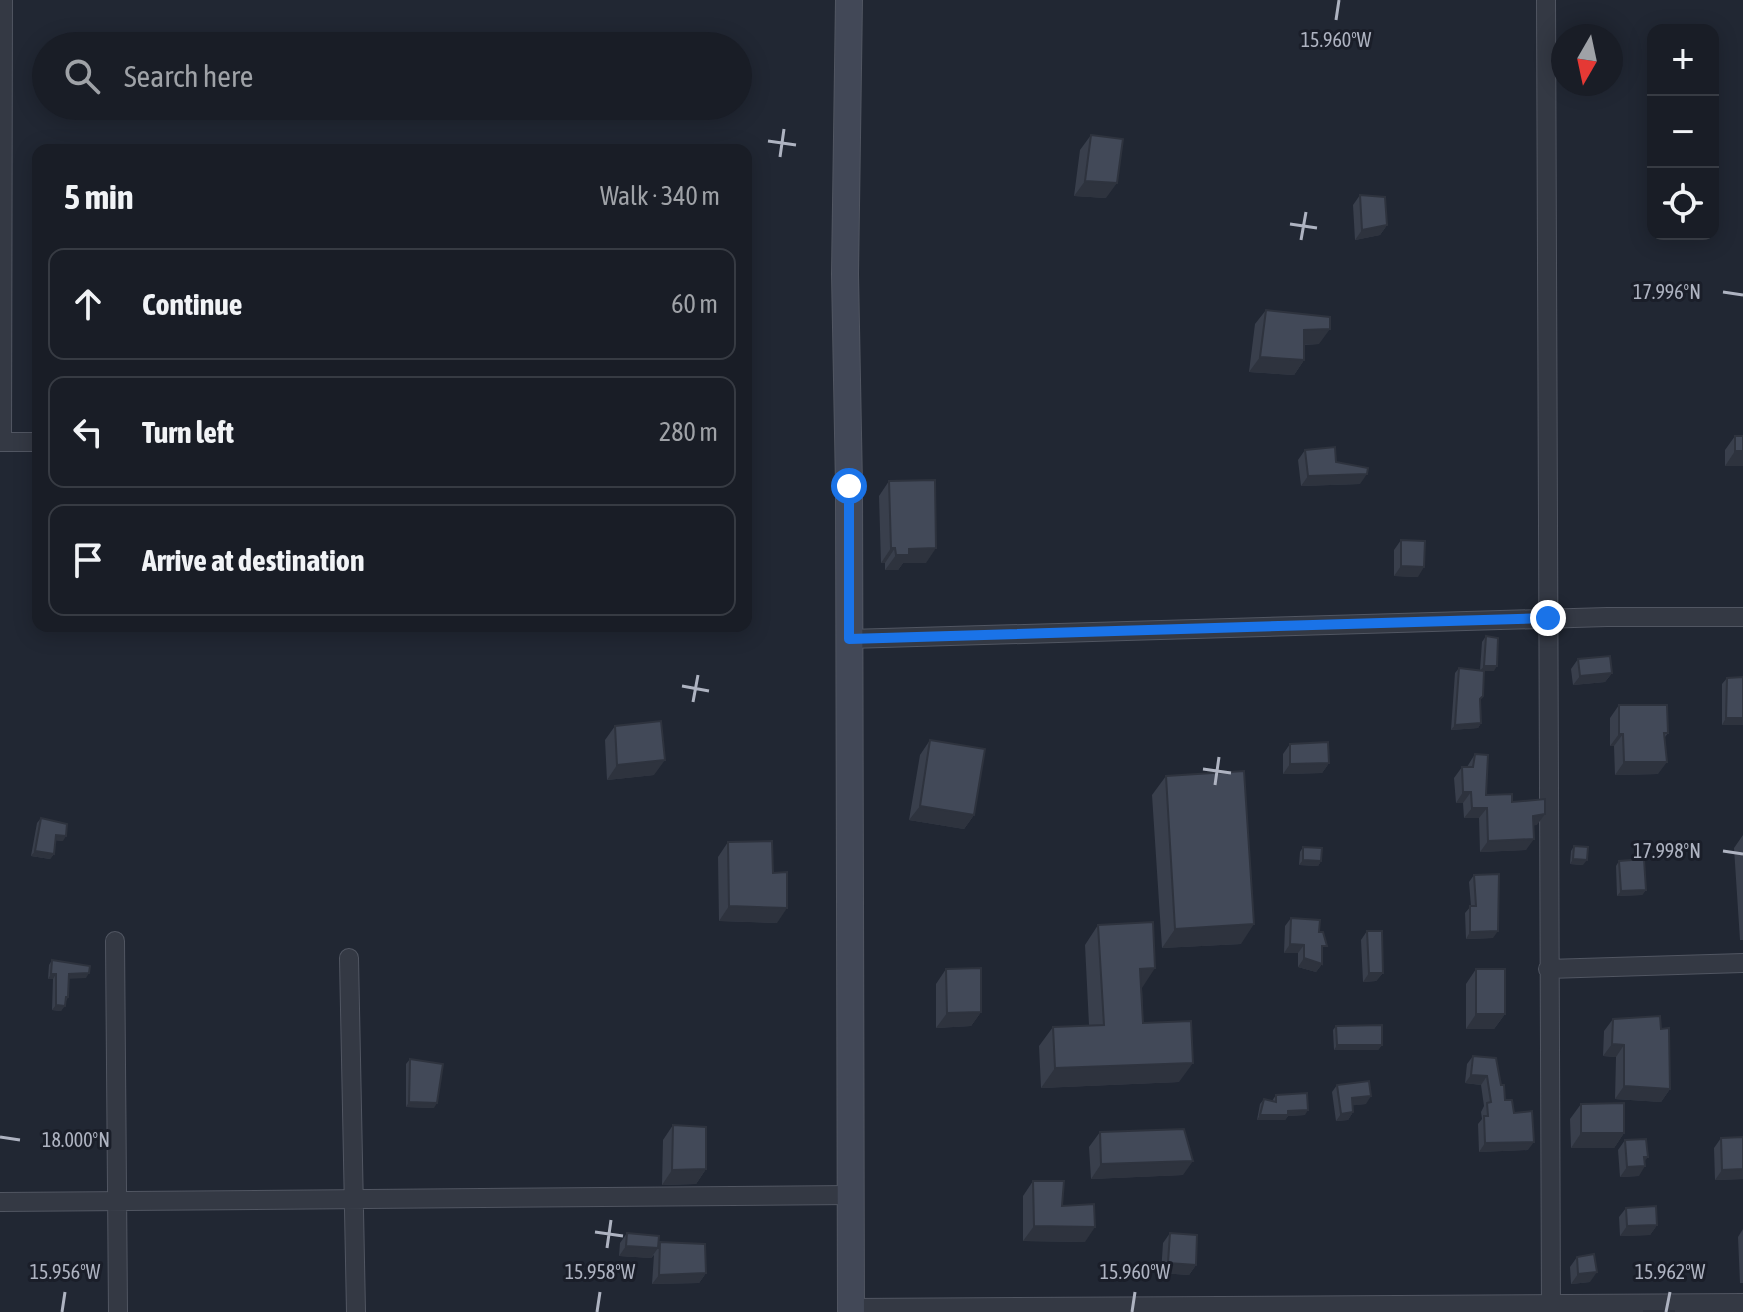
<!DOCTYPE html>
<meta charset="utf-8">
<style>
body{margin:0;font-family:"Asap Condensed",sans-serif;background:#262a32;color:#f1f3f6}
.controls{position:absolute;right:24px;top:24px;display:grid;overflow:hidden;border-radius:16px;box-shadow:0 4px 20px #0003}
.controls button{width:72px;height:72px;display:grid;place-items:center;padding:0;border:0;border-bottom:2px solid #373b43;background:#191d26;color:#f1f3f6;font:40px sans-serif}
.compass{position:absolute;left:1551px;top:24px;width:72px;height:72px;border-radius:50%;background:#191d26;box-shadow:0 4px 20px #0003;rotate:189deg}
.stop{position:absolute;width:24px;height:24px;margin:-18px;border:6px solid #1a73e8;border-radius:50%;background:#fff}
.stop.end{background:#1a73e8;border-color:#fff;box-shadow:0 2px 8px #0008}
.list{margin:0;padding:0;list-style:none}
h2{display:flex;justify-content:space-between;align-items:center;height:104px;margin:0;padding:0 32px;font-size:34px}
h2 small{font-size:26px;font-weight:400;color:#9fa2a7}
.list li{display:grid;grid-template-columns:52px 1fr auto;gap:24px;align-items:center;box-sizing:border-box;height:112px;margin:0 16px 16px;padding:0 16px;border:2px solid #373b43;border-radius:16px}
.list b{display:block;font-size:30px;white-space:nowrap}
.list em{font-size:26px;font-style:normal;color:#9fa2a7}
.icon{flex:none;width:44px;height:44px;fill:none;stroke:currentColor;stroke-width:2;stroke-linecap:round;stroke-linejoin:round}
.map{position:relative;flex:none;width:1743px;height:1312px;overflow:hidden}
.search{position:absolute;background:#191d26;box-shadow:0 4px 20px #0003;left:32px;top:32px;width:720px;height:88px;display:flex;align-items:center;gap:20px;box-sizing:border-box;padding:0 28px;border-radius:44px;color:#9fa2a7;font-size:30px}
.panel{position:absolute;background:#191d26;box-shadow:0 4px 20px #0003;left:32px;top:144px;width:720px;height:488px;border-radius:16px}
.map>svg:first-child{display:block}
.lines{fill:none;stroke-linecap:round;stroke-linejoin:round}
.street-casing{stroke:#515662;stroke-width:20}
.secondary-casing{stroke:#515662;stroke-width:28}
.street{stroke:#343944;stroke-width:18}
.secondary{stroke:#424857;stroke-width:26}
.wall{fill:#393f4c}
.shaded-wall{fill:#2e333e}
.building{fill:#424958;stroke:#2e333e;stroke-width:2}
.route{stroke:#1a73e8;stroke-width:10}
.ticks{fill:none;stroke:#aeb3c1;stroke-width:3}
.ticks-label{font-size:20px;text-anchor:middle;fill:#aeb3c1;stroke:#1a1e29;stroke-width:6;stroke-linejoin:round;paint-order:stroke}
</style>
<div class="map">
<svg width="1743" height="1312" viewBox="0 0 1743 1312">
<rect width="100%" height="100%" fill="#212733"/>
<g class="lines">
<!-- street casing -->
<g class="street-casing">
<path id="street" d="M 1546,0 L 1551,1312
M 0,442 L 38,442
M 2,442 L 3,0
M 849,639 L 1607,617 L 1743,617
M 115,941 L 118,1312
M 349,958 L 356,1312
M 1548,969 L 1743,963
M 0,1202 L 851,1195
M 851,1308 L 1743,1303"/>
</g>
<!-- secondary casing -->
<g class="secondary-casing">
<path id="secondary" d="M 849,0 L 845,274 L 849,486 L 851,1312"/>
</g>
<!-- street -->
<use href="#street" class="street"/>
<!-- secondary -->
<use href="#secondary" class="secondary"/>
</g>
<!-- wall -->
<path class="wall" d="M 1091,135 L 1106,198 L 1074,196 L 1080,150 Z
M 1360,195 L 1387,225 L 1380,235 L 1355,240 L 1353,205 Z
M 1266,310 L 1319,344 L 1304,345 L 1304,360 L 1294,375 L 1249,372 L 1255,324 Z
M 1735,436 L 1743,436 L 1743,466 L 1725,466 L 1725,450 Z
M 1305,450 L 1336,462 L 1360,484 L 1301,486 L 1298,460 Z
M 889,481 L 926,563 L 903,563 L 898,570 L 885,570 L 885,563 L 881,563 L 879,496 Z
M 1401,540 L 1418,577 L 1394,576 L 1394,550 Z
M 1486,636 L 1494,671 L 1482,671 L 1483,696 L 1480,700 L 1481,723 L 1478,728 L 1451,730 L 1455,673 L 1459,668 L 1480,670 L 1482,642 Z
M 1578,659 L 1612,673 L 1605,682 L 1573,685 L 1571,669 Z
M 1727,678 L 1743,725 L 1722,725 L 1722,684 Z
M 1619,705 L 1668,733 L 1665,737 L 1658,774 L 1615,775 L 1614,746 L 1610,746 L 1610,718 Z
M 615,726 L 654,775 L 607,780 L 605,740 Z
M 930,740 L 974,815 L 964,829 L 909,820 L 920,755 Z
M 1290,744 L 1329,763 L 1322,773 L 1283,774 L 1283,754 Z
M 1475,754 L 1486,795 L 1512,802 L 1537,825 L 1533,825 L 1526,850 L 1480,852 L 1479,818 L 1464,818 L 1463,803 L 1456,803 L 1454,778 L 1462,767 L 1467,767 Z
M 1166,776 L 1241,944 L 1162,948 L 1152,795 Z
M 41,818 L 63,841 L 55,840 L 54,854 L 50,859 L 31,856 L 37,823 Z
M 1743,835 L 1743,940 L 1740,940 L 1734,848 Z
M 728,842 L 773,873 L 777,923 L 719,921 L 718,857 Z
M 1574,846 L 1583,865 L 1570,864 L 1571,851 Z
M 1303,847 L 1321,861 L 1318,866 L 1299,865 L 1300,852 Z
M 1619,861 L 1646,890 L 1642,895 L 1617,896 L 1616,866 Z
M 1474,875 L 1493,938 L 1466,939 L 1465,913 L 1471,906 L 1469,882 Z
M 1291,918 L 1319,932 L 1322,952 L 1322,964 L 1316,972 L 1298,967 L 1298,953 L 1284,953 L 1285,926 Z
M 1098,925 L 1142,988 L 1143,1023 L 1179,1082 L 1041,1088 L 1039,1046 L 1053,1027 L 1089,1025 L 1085,945 Z
M 1367,931 L 1383,973 L 1376,981 L 1363,982 L 1361,940 Z
M 52,960 L 86,978 L 69,978 L 68,997 L 61,1011 L 52,1010 L 53,979 L 48,979 L 49,965 Z
M 946,969 L 981,1012 L 971,1026 L 936,1028 L 936,984 Z
M 1476,969 L 1505,1014 L 1494,1029 L 1466,1029 L 1466,984 Z
M 1613,1019 L 1661,1029 L 1670,1089 L 1661,1102 L 1615,1099 L 1616,1057 L 1603,1056 L 1604,1031 Z
M 1336,1026 L 1382,1045 L 1378,1050 L 1334,1050 L 1333,1030 Z
M 1473,1056 L 1501,1085 L 1505,1100 L 1514,1113 L 1528,1150 L 1479,1152 L 1478,1124 L 1482,1119 L 1481,1112 L 1484,1106 L 1481,1085 L 1465,1083 L 1467,1064 Z
M 410,1059 L 434,1108 L 406,1107 L 406,1064 Z
M 1337,1085 L 1366,1104 L 1353,1105 L 1353,1112 L 1348,1120 L 1336,1121 L 1332,1092 Z
M 1276,1095 L 1305,1115 L 1288,1116 L 1285,1120 L 1257,1120 L 1260,1104 L 1264,1099 L 1272,1101 Z
M 1581,1104 L 1624,1133 L 1614,1148 L 1571,1148 L 1570,1119 Z
M 673,1125 L 706,1169 L 696,1184 L 662,1185 L 663,1140 Z
M 1100,1132 L 1183,1175 L 1091,1179 L 1089,1147 Z
M 1743,1137 L 1743,1179 L 1715,1180 L 1714,1148 L 1721,1138 Z
M 1625,1140 L 1639,1176 L 1620,1177 L 1618,1150 Z
M 1033,1181 L 1085,1242 L 1023,1241 L 1023,1196 Z
M 1626,1208 L 1657,1225 L 1650,1235 L 1620,1236 L 1619,1217 Z
M 1743,1229 L 1743,1283 L 1740,1283 L 1738,1237 Z
M 627,1233 L 658,1245 L 660,1242 L 706,1273 L 699,1283 L 652,1284 L 654,1255 L 651,1258 L 619,1256 L 620,1243 Z
M 1170,1233 L 1196,1265 L 1189,1275 L 1161,1273 L 1163,1243 Z
M 1577,1257 L 1590,1282 L 1571,1284 L 1570,1267 Z"/>
<!-- shaded-wall -->
<path class="shaded-wall" d="M 1085,181 L 1117,183 L 1106,198 L 1074,196 Z
M 1387,225 L 1380,235 L 1355,240 L 1362,230 Z
M 1330,329 L 1319,344 L 1294,345 L 1304,330 Z
M 1260,357 L 1304,360 L 1294,375 L 1249,372 Z
M 1735,451 L 1743,451 L 1743,466 L 1725,466 Z
M 1367,474 L 1360,484 L 1301,486 L 1308,476 Z
M 891,548 L 895,548 L 885,563 L 881,563 Z
M 936,548 L 926,563 L 903,563 L 898,570 L 885,570 L 896,555 L 909,549 Z
M 1401,566 L 1424,567 L 1418,577 L 1394,576 Z
M 1484,666 L 1497,666 L 1494,671 L 1480,671 Z
M 1612,673 L 1605,682 L 1573,685 L 1580,676 Z
M 1726,718 L 1743,718 L 1743,725 L 1722,725 Z
M 1481,723 L 1478,728 L 1451,730 L 1455,725 Z
M 1619,734 L 1623,734 L 1614,746 L 1610,746 Z
M 665,760 L 654,775 L 607,780 L 617,765 Z
M 1624,762 L 1667,762 L 1658,774 L 1615,775 Z
M 1329,763 L 1322,773 L 1283,774 L 1290,764 Z
M 1463,792 L 1471,792 L 1463,803 L 1456,803 Z
M 920,806 L 974,815 L 964,829 L 909,820 Z
M 1472,808 L 1487,808 L 1479,818 L 1464,818 Z
M 1545,814 L 1537,825 L 1525,827 L 1533,816 Z
M 56,835 L 66,836 L 63,841 L 52,840 Z
M 1534,839 L 1526,850 L 1480,852 L 1488,841 Z
M 35,851 L 54,854 L 50,859 L 31,856 Z
M 1573,859 L 1587,860 L 1583,865 L 1570,864 Z
M 1303,860 L 1321,861 L 1318,866 L 1299,865 Z
M 1646,890 L 1642,895 L 1617,896 L 1621,891 Z
M 729,906 L 787,908 L 777,923 L 719,921 Z
M 1254,924 L 1241,944 L 1162,948 L 1175,929 Z
M 1498,931 L 1493,938 L 1466,939 L 1470,932 Z
M 1290,944 L 1304,945 L 1298,953 L 1284,953 Z
M 1304,958 L 1322,964 L 1316,972 L 1298,967 Z
M 1155,968 L 1142,988 L 1126,988 L 1140,969 Z
M 89,973 L 86,978 L 65,979 L 69,974 Z
M 1369,973 L 1383,973 L 1376,981 L 1363,982 Z
M 51,974 L 56,974 L 53,979 L 48,979 Z
M 56,1005 L 65,1006 L 61,1011 L 52,1010 Z
M 981,1012 L 971,1026 L 936,1028 L 947,1013 Z
M 1476,1014 L 1505,1014 L 1494,1029 L 1466,1029 Z
M 1612,1044 L 1624,1045 L 1616,1057 L 1603,1056 Z
M 1337,1045 L 1382,1045 L 1378,1050 L 1334,1050 Z
M 1193,1063 L 1179,1082 L 1041,1088 L 1055,1068 Z
M 1471,1075 L 1487,1076 L 1481,1085 L 1465,1083 Z
M 1624,1086 L 1670,1089 L 1661,1102 L 1615,1099 Z
M 1371,1096 L 1366,1104 L 1347,1106 L 1352,1098 Z
M 409,1102 L 437,1103 L 434,1108 L 406,1107 Z
M 1308,1110 L 1305,1115 L 1288,1116 L 1285,1120 L 1257,1120 L 1260,1115 Z
M 1353,1112 L 1348,1120 L 1336,1121 L 1341,1114 Z
M 1581,1133 L 1624,1133 L 1614,1148 L 1571,1148 Z
M 1534,1142 L 1528,1150 L 1479,1152 L 1485,1143 Z
M 1644,1157 L 1648,1157 L 1641,1166 L 1645,1166 L 1639,1176 L 1620,1177 L 1627,1167 Z
M 1193,1161 L 1183,1175 L 1091,1179 L 1101,1164 Z
M 706,1169 L 696,1184 L 662,1185 L 672,1170 Z
M 1743,1169 L 1743,1179 L 1715,1180 L 1722,1170 Z
M 1657,1225 L 1650,1235 L 1620,1236 L 1627,1226 Z
M 1034,1226 L 1095,1227 L 1085,1242 L 1023,1241 Z
M 626,1246 L 658,1248 L 651,1258 L 619,1256 Z
M 1168,1263 L 1196,1265 L 1189,1275 L 1161,1273 Z
M 1597,1272 L 1590,1282 L 1571,1284 L 1578,1274 Z
M 706,1273 L 699,1283 L 652,1284 L 659,1275 Z"/>
<!-- building -->
<path class="building" d="M 1091,135 L 1123,139 L 1117,183 L 1085,181 Z
M 1360,195 L 1385,197 L 1387,225 L 1362,230 Z
M 1266,310 L 1330,317 L 1330,329 L 1304,330 L 1304,360 L 1260,357 Z
M 1735,436 L 1743,436 L 1743,451 L 1735,451 Z
M 1335,447 L 1336,462 L 1368,468 L 1367,474 L 1308,476 L 1305,450 Z
M 935,480 L 936,548 L 909,549 L 909,555 L 896,555 L 895,548 L 891,548 L 889,481 Z
M 1401,540 L 1425,541 L 1424,567 L 1401,566 Z
M 1486,636 L 1498,638 L 1497,666 L 1484,666 Z
M 1610,656 L 1612,673 L 1580,676 L 1578,659 Z
M 1459,668 L 1484,671 L 1483,696 L 1480,699 L 1481,723 L 1455,725 Z
M 1743,677 L 1743,718 L 1726,718 L 1727,678 Z
M 1619,705 L 1667,705 L 1668,733 L 1664,733 L 1667,762 L 1624,762 L 1623,734 L 1619,734 Z
M 661,721 L 665,760 L 617,765 L 615,726 Z
M 930,740 L 985,749 L 974,815 L 920,806 Z
M 1328,742 L 1329,763 L 1290,764 L 1290,744 Z
M 1475,754 L 1488,755 L 1486,795 L 1512,794 L 1512,802 L 1545,799 L 1545,814 L 1533,816 L 1534,839 L 1488,841 L 1487,808 L 1472,808 L 1471,792 L 1463,792 L 1462,767 L 1473,767 Z
M 1244,771 L 1254,924 L 1175,929 L 1166,776 Z
M 41,818 L 67,824 L 66,836 L 56,835 L 54,854 L 35,851 Z
M 772,841 L 773,873 L 787,872 L 787,908 L 729,906 L 728,842 Z
M 1574,846 L 1588,847 L 1587,860 L 1573,859 Z
M 1303,847 L 1322,848 L 1321,861 L 1303,860 Z
M 1644,859 L 1646,890 L 1621,891 L 1619,861 Z
M 1499,874 L 1498,931 L 1470,932 L 1470,906 L 1476,906 L 1474,875 Z
M 1291,918 L 1320,920 L 1319,932 L 1323,932 L 1327,946 L 1322,946 L 1322,964 L 1304,958 L 1304,945 L 1290,944 Z
M 1153,922 L 1155,968 L 1140,969 L 1143,1023 L 1191,1021 L 1193,1063 L 1055,1068 L 1053,1027 L 1104,1025 L 1098,925 Z
M 1367,931 L 1382,931 L 1383,973 L 1369,973 Z
M 52,960 L 90,966 L 89,973 L 69,974 L 68,997 L 66,997 L 65,1006 L 56,1005 L 56,974 L 51,974 Z
M 981,968 L 981,1012 L 947,1013 L 946,969 Z
M 1476,969 L 1505,969 L 1505,1014 L 1476,1014 Z
M 1660,1016 L 1661,1029 L 1669,1028 L 1670,1089 L 1624,1086 L 1624,1045 L 1612,1044 L 1613,1019 Z
M 1382,1025 L 1382,1045 L 1337,1045 L 1336,1026 Z
M 1473,1056 L 1496,1058 L 1501,1085 L 1504,1085 L 1505,1100 L 1512,1100 L 1514,1113 L 1532,1111 L 1534,1142 L 1485,1143 L 1484,1116 L 1488,1116 L 1487,1103 L 1491,1102 L 1487,1076 L 1471,1075 Z
M 410,1059 L 443,1064 L 437,1103 L 409,1102 Z
M 1369,1081 L 1371,1096 L 1352,1098 L 1353,1112 L 1341,1114 L 1337,1085 Z
M 1307,1093 L 1308,1110 L 1288,1111 L 1288,1115 L 1260,1115 L 1264,1099 L 1276,1102 L 1276,1095 Z
M 1624,1103 L 1624,1133 L 1581,1133 L 1581,1104 Z
M 673,1125 L 706,1127 L 706,1169 L 672,1170 Z
M 1184,1129 L 1193,1161 L 1101,1164 L 1100,1132 Z
M 1743,1137 L 1743,1169 L 1722,1170 L 1721,1138 Z
M 1646,1139 L 1648,1157 L 1644,1157 L 1645,1166 L 1627,1167 L 1625,1140 Z
M 1033,1181 L 1064,1181 L 1062,1206 L 1094,1204 L 1095,1227 L 1034,1226 Z
M 1656,1206 L 1657,1225 L 1627,1226 L 1626,1208 Z
M 627,1233 L 659,1236 L 658,1248 L 626,1246 Z
M 1170,1233 L 1197,1235 L 1196,1265 L 1168,1263 Z
M 660,1242 L 705,1244 L 706,1273 L 659,1275 Z
M 1594,1254 L 1597,1272 L 1578,1274 L 1577,1257 Z
M 1644,1311 L 1674,1311 L 1674,1312 L 1644,1312 Z"/>
<g class="lines">
<!-- route -->
<path class="route" d="M 849,486 L 849,639 L 1548,618"/>
</g>
<!-- ticks -->
<path class="ticks" d="M 1336,20 L 1339,0M 768,141 L 796,145M 780,157 L 784,129M 1290,224 L 1317,228M 1301,240 L 1306,212M 1723,292 L 1743,295M 682,686 L 709,691M 693,702 L 698,675M 1203,769 L 1231,773M 1215,785 L 1219,757M 1723,851 L 1743,854M 0,1137 L 20,1140M 595,1232 L 623,1236M 607,1248 L 611,1220M 62,1312 L 65,1292M 597,1312 L 600,1292M 1132,1312 L 1135,1292M 1666,1312 L 1670,1292"/>
<g class="ticks-label">
<text x="1336" y="47">15.960°W</text>
<text x="1667" y="299">17.996°N</text>
<text x="1667" y="858">17.998°N</text>
<text x="76" y="1147">18.000°N</text>
<text x="65" y="1279">15.956°W</text>
<text x="600" y="1279">15.958°W</text>
<text x="1135" y="1279">15.960°W</text>
<text x="1670" y="1279">15.962°W</text>
</g>
</svg>
<div class="controls">
<button>+</button>
<button>−</button>
<button><svg class="icon" aria-label="locate" viewBox="0 0 24 24"><circle cx="12" cy="12" r="6"/><path d="M12 2v4M12 18v4M2 12h4M18 12h4"/></svg></button>
</div>
<svg class="compass" viewBox="-18 -18 36 36"><path d="M0-13l5 13h-10z" fill="#e53935"/><path d="M0 13l5-13h-10z" fill="#9fa2a7"/></svg>
<div class="stop" style="left:849px;top:486px"></div>
<div class="stop end" style="left:1548px;top:618px"></div>
<div class="search"><svg class="icon" aria-label="search" viewBox="0 0 24 24"><circle cx="10" cy="10" r="6"/><path d="M15 15l6 6"/></svg>Search here</div>
<section class="panel">
<h2>5 min<small>Walk · 340 m</small></h2>
<ul class="list">
<li><svg class="icon" aria-label="ahead" viewBox="0 0 24 24"><path d="M12 20V5M6 11l6-6 6 6"/></svg><div><b>Continue</b></div><em>60 m</em></li>
<li><svg class="icon" aria-label="left" viewBox="0 0 24 24"><path d="M17 20v-9H6M10 6l-5 5 5 5"/></svg><div><b>Turn left</b></div><em>280 m</em></li>
<li><svg class="icon" aria-label="arrive" viewBox="0 0 24 24"><path d="M6 21V4h12l-3 4 3 4H6"/></svg><div><b>Arrive at destination</b></div></li>
</ul>
</section>
</div>
